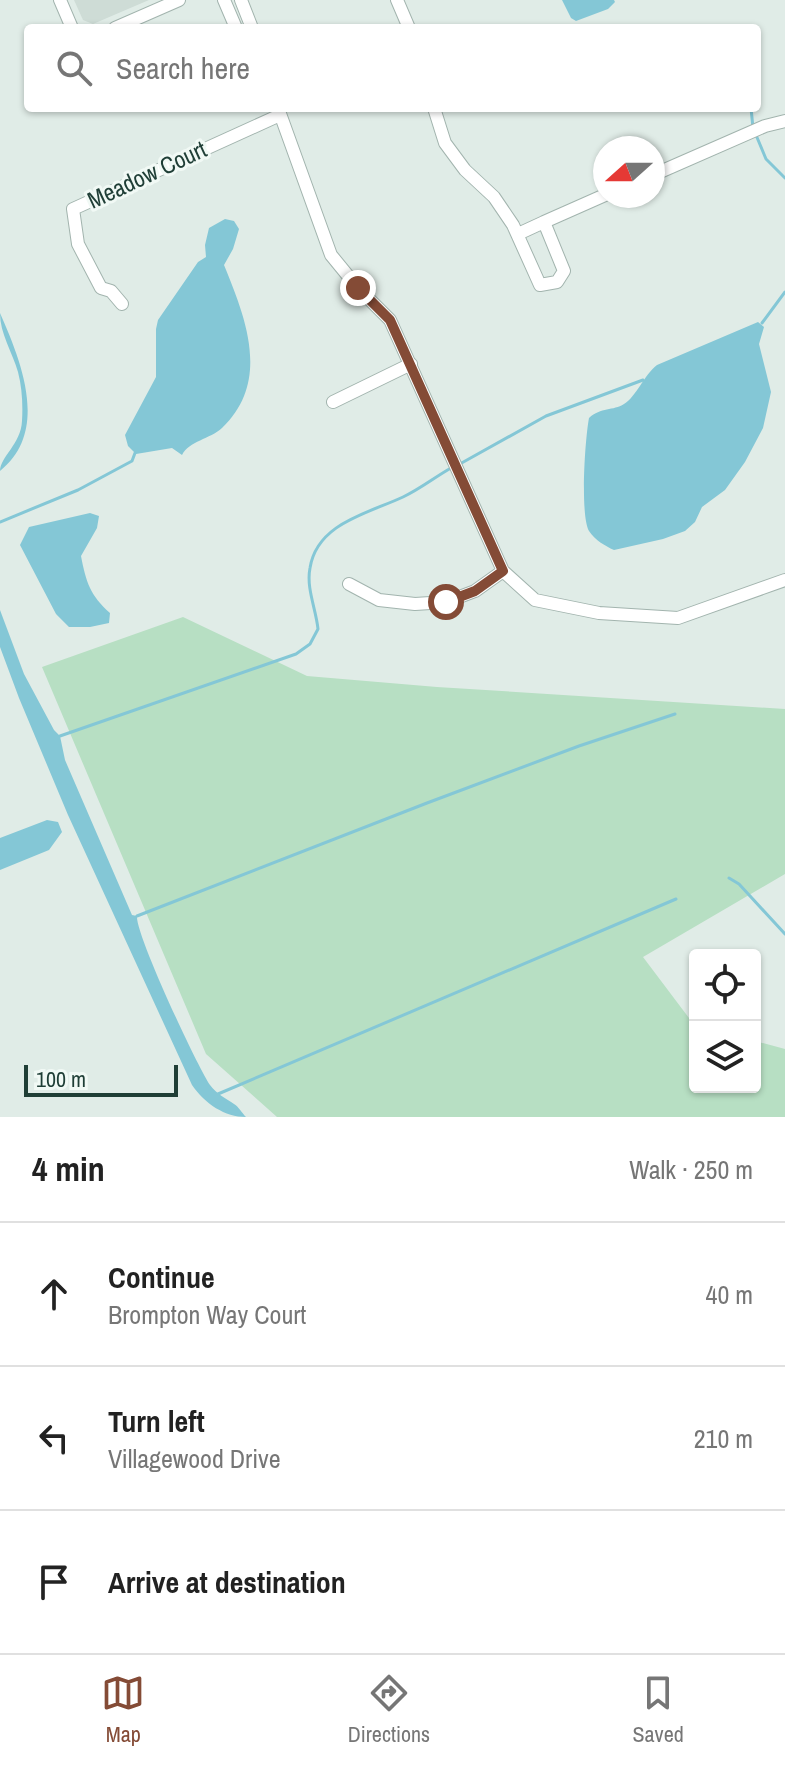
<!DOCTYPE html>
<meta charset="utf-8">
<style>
body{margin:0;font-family:"Archivo Narrow",sans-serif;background:#f6f6f6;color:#222}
.controls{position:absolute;right:24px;bottom:24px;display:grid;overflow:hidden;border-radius:8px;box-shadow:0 2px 6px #0004}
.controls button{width:72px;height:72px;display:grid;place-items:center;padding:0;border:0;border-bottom:2px solid #e0e0e0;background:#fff;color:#222;font:40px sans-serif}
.compass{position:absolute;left:593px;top:136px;width:72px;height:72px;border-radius:50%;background:#fff;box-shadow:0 2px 6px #0004;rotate:249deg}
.scale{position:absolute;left:24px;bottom:20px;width:154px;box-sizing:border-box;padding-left:8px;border:4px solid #1f3e36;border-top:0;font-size:22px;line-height:28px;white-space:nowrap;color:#1f3e36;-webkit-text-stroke:6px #f1f9f5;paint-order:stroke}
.stop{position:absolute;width:24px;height:24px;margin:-18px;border:6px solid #844b36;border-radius:50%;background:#fff}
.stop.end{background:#844b36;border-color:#fff;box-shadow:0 2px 8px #0008}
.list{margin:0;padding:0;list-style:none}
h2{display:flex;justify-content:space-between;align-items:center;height:104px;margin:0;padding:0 32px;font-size:34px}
h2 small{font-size:26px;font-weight:400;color:#767676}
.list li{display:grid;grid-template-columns:52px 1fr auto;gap:24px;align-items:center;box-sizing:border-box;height:144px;padding:0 32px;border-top:2px solid #e0e0e0}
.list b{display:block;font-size:30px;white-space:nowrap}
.list p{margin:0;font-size:26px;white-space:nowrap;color:#767676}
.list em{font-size:26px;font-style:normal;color:#767676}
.icon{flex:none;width:44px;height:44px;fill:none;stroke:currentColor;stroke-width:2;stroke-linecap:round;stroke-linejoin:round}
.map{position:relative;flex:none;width:785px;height:1117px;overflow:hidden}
.search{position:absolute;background:#fff;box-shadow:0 2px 6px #0004;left:24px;right:24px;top:24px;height:88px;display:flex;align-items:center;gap:20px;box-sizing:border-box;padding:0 28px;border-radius:8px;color:#767676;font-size:30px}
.sheet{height:536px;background:#fff}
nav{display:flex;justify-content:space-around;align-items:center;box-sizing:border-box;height:112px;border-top:2px solid #e0e0e0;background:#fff;font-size:22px;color:#767676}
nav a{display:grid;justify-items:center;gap:4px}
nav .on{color:#844b36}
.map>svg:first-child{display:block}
.built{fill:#cedcd6}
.green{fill:#b7dfc3}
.water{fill:#84c7d6}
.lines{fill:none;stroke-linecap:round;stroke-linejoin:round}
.stream{stroke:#84c7d6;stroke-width:3}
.minor-casing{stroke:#a2b4ae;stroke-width:14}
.minor{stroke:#fff;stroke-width:12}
.route{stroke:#844b36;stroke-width:10}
.labels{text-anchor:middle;stroke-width:6;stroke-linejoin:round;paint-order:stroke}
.street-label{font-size:24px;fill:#1f3e36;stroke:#f1f9f5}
</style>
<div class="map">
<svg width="785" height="1117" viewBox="0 0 785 1117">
<rect width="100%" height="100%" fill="#e0ece7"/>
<!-- built -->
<path class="built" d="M 74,0 L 149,0 L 93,24 L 83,20 Z"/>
<!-- green -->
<path class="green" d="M 183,617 L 307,676 L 437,687 L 785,709 L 785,874 L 643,957 L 695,1026 L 695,1087 L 755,1087 L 755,1041 L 785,1049 L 785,1117 L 277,1117 L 206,1054 L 42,667 Z"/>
<!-- water -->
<path class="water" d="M 562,0 L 614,0 L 615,2 L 608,9 L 576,21 L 571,18 Z
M 225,219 L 234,221 L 239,229 L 233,249 L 224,265 C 246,319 271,381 222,428 C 210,439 189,441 182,455 L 172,448 L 136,454 L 128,446 L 125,435 L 156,377 L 156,329 L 158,320 L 198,262 L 206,257 L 205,245 L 209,228 Z
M 0,313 C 21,361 50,431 0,471 C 0,457 21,444 22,421 C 23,405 22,387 18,372 C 12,351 0,334 0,313 Z
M 758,322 L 764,327 L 759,344 L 771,392 L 763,428 L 745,462 L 725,490 L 702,507 L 695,522 L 685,531 L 663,539 L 614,550 C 605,546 595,540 589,531 C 580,515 585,439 589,418 C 601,407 613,411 624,404 C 636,397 644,375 657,365 Z
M 90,513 L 99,516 L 97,528 L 81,556 C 86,582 90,595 110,613 L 109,623 L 90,627 L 69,627 L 56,614 L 20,545 L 29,527 Z
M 0,610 L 24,674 L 54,730 L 60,736 L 65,760 L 132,915 L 137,916 C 135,933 197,1066 210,1085 C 217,1094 225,1098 234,1104 C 238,1106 242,1113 246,1117 C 225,1117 205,1104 192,1085 L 68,815 L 19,698 L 0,647 Z
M 47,820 L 58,822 L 62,832 L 49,850 L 0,870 L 0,838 Z"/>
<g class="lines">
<!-- stream -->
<path class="stream" d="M 751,108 L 753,128
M 756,135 L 766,159 L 785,178
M 762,323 L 785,292
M 458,465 L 546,416 L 643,380
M 0,522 L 78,490 L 132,461 L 135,453
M 60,736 L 296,654 L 310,644 L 318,629 C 316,609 306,588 310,568 C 317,523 369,513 403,497 C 420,489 435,477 451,468
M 729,878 L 739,884 L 785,934
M 137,916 L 427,803 L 579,746 L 675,714
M 218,1094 L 676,899"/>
<!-- minor casing -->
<g class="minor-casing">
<path id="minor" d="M 60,0 L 72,28
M 224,0 L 236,28
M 241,0 L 252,28
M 397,0 L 409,28
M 115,28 L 179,0
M 278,108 L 331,255 L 358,288 L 390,320 L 503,571 L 535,600 L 599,613 L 678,618 L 785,580
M 434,108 L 445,143 L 465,170 L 494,197 L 513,225 L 540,285 L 557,282 L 564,271 L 544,222 L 605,195
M 653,175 L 765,126 L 785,121
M 518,234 L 544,222
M 122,304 L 111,291 L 101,288 L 78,244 L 73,209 L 280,115
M 333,402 L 411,364
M 349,584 L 379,600 L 415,604 L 446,602 L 475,591 L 503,571"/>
</g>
<!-- minor -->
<use href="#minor" class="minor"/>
</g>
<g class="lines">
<!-- route -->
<path class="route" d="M 358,288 L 390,320 L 503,571 L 475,591 L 446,602"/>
</g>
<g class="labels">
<!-- street labels -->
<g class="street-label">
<text transform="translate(147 175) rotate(-25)" y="8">Meadow Court</text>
</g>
</g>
</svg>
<div class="controls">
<button><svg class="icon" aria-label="locate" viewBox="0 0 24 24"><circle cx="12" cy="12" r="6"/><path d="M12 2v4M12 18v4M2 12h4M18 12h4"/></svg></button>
<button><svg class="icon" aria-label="layers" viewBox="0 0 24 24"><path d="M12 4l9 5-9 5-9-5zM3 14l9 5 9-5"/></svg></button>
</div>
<svg class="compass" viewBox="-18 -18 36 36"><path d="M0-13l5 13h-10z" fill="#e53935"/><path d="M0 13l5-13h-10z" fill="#767676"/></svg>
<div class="scale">100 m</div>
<div class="stop" style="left:446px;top:602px"></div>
<div class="stop end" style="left:358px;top:288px"></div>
<div class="search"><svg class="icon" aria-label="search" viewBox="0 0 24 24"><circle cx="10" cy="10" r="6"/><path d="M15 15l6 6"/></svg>Search here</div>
</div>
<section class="sheet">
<h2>4 min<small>Walk · 250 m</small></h2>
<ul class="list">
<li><svg class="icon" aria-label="ahead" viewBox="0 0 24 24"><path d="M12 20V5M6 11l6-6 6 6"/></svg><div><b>Continue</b><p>Brompton Way Court</p></div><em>40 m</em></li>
<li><svg class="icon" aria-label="left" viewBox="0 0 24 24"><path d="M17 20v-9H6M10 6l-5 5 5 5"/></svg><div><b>Turn left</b><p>Villagewood Drive</p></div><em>210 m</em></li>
<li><svg class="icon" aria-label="arrive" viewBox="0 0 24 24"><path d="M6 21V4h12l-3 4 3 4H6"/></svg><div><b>Arrive at destination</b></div></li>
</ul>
</section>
<nav>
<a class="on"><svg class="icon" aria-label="map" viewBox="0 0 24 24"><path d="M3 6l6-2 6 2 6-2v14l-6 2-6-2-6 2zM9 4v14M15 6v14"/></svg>Map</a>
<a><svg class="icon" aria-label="directions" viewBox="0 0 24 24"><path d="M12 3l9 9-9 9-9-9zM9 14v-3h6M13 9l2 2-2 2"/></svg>Directions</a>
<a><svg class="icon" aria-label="saved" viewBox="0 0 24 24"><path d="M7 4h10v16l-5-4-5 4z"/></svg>Saved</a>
</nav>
